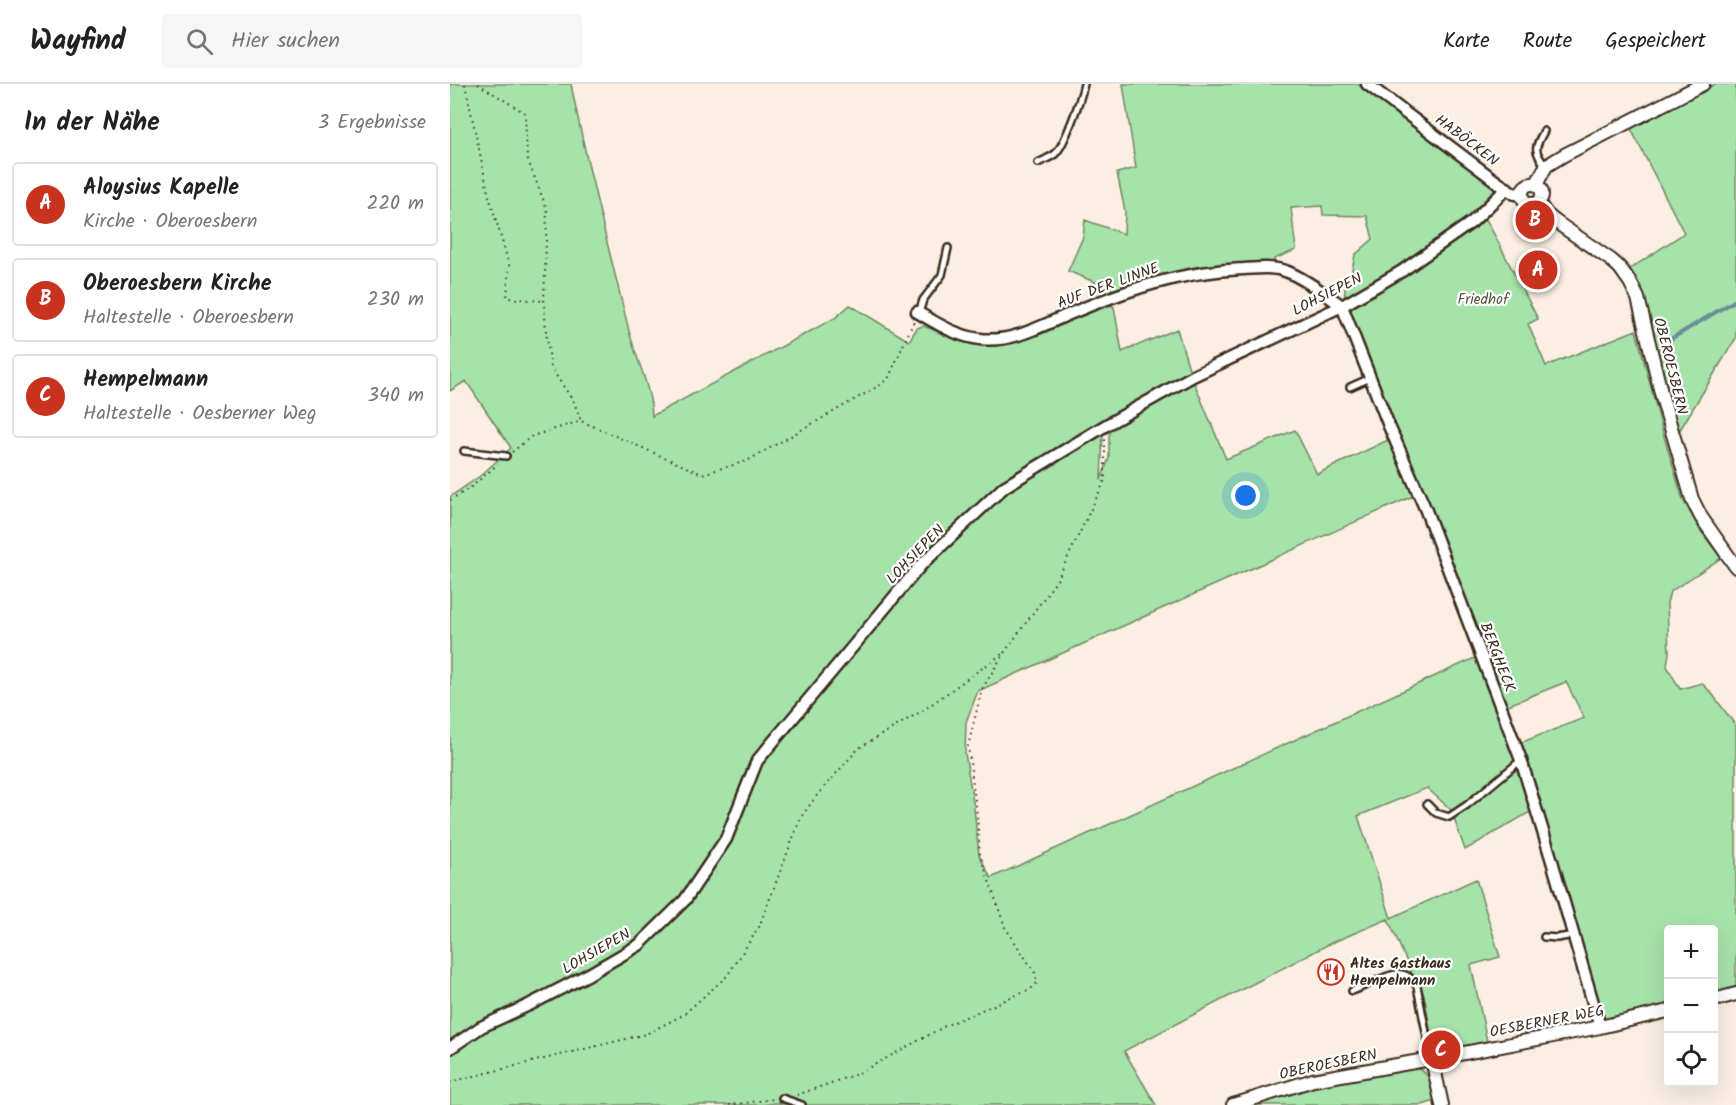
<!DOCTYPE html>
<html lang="de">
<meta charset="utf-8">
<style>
body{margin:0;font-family:Kalam,sans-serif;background:#f6f6f6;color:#222}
.controls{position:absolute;right:18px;bottom:18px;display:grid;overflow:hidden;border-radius:6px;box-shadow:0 6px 24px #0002}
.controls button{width:54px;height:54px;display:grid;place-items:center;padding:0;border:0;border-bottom:2px solid #e0e0e0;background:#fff;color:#222;font:30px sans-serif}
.you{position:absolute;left:796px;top:412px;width:21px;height:21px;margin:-15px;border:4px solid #fff;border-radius:50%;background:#1a73e8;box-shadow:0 0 0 9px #1a73e833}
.badge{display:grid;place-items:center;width:39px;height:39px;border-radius:50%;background:#c8321e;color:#fff;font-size:20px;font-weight:700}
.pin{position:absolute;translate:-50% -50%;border:3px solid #fff;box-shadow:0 2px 6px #0006}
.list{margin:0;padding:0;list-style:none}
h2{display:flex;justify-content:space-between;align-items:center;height:78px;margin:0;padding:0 24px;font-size:26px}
h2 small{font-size:20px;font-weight:400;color:#767676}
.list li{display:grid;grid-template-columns:39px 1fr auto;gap:18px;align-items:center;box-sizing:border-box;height:84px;margin:0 12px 12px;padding:0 12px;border:2px solid #e0e0e0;border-radius:6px}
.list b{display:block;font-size:22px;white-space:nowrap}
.list p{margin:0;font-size:20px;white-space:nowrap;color:#767676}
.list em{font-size:20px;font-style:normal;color:#767676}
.icon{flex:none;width:33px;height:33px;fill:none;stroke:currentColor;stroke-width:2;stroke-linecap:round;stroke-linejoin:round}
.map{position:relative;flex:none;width:1286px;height:1021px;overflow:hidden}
header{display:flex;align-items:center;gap:36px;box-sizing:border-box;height:84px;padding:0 30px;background:#fff;border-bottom:2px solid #e0e0e0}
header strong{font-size:28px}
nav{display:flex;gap:33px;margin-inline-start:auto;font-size:21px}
.search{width:420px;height:54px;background:#f6f6f6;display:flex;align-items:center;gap:15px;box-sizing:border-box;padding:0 21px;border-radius:6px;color:#767676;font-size:22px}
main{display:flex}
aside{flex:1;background:#fff}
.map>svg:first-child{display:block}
.green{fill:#a6e3aa;stroke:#708664;stroke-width:1.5}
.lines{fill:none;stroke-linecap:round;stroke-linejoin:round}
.stream{stroke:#698e98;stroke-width:4}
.service-casing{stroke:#3b2a1e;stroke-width:10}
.minor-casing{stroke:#3b2a1e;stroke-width:15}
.tertiary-casing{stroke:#3b2a1e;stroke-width:16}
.path{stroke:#3b2a1e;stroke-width:2;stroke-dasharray:1.5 4.5;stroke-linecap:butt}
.service{stroke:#fff;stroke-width:5}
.minor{stroke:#fff;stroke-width:10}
.tertiary{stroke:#fff;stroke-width:12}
.labels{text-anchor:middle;stroke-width:4.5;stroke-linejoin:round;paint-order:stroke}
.street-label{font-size:15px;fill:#3b2a1e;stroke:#fff}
.park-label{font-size:15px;fill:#565841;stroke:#fff}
.poi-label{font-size:15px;font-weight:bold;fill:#3b2a1e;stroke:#fff;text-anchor:start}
</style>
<header>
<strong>Wayfind</strong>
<div class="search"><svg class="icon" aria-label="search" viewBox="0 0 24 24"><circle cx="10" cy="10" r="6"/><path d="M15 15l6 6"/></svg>Hier suchen</div>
<nav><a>Karte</a><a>Route</a><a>Gespeichert</a></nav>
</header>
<main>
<aside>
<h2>In der Nähe<small>3 Ergebnisse</small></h2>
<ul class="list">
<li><span class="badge">A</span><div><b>Aloysius Kapelle</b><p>Kirche · Oberoesbern</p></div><em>220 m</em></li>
<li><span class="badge">B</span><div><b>Oberoesbern Kirche</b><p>Haltestelle · Oberoesbern</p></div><em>230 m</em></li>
<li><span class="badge">C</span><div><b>Hempelmann</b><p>Haltestelle · Oesberner Weg</p></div><em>340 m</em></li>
</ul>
</aside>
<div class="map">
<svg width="1286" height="1021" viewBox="0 0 1286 1021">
<rect width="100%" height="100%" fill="#faefe2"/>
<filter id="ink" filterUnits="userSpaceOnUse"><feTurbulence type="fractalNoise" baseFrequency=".0167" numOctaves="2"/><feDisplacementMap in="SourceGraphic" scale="12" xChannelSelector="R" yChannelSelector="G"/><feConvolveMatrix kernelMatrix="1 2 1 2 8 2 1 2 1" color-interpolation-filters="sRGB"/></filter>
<g filter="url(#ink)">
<!-- green -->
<path class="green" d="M 0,0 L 121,0 C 137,83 159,165 179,247 C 186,275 201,303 202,332 L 385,234 L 400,221 L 459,257 L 467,244 L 473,242 L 504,253 L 538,260 L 656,218 L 664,223 L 672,268 L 727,245 L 740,288 L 566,388 L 653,347 L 651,396 L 659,374 L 659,352 L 661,343 L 743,296 L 776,375 L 845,346 L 867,390 L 940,355 L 963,412 L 528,607 L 516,638 L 515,669 L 524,724 L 529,771 L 541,794 L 1027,573 L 1068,679 L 1082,727 L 1015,766 L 1001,726 L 977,704 L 908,732 L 941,834 L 1026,795 L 1050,873 L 1021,881 L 1037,957 L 989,968 L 985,964 C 976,945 980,906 963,892 L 938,835 L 881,859 L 674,967 L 706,1021 L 338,1021 L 326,1019 L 312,1021 L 0,1021 L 0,413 L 30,392 L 61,364 L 16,297 L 0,307 Z
M 673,0 L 907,0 L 1042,99 L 1044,107 L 1043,111 L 1010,140 L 955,179 L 894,216 L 896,196 L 900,195 L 905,171 L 923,155 L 917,132 L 873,131 L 872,122 L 841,124 L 846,166 L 824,175 L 824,181 C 782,179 739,182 699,194 C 687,198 675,203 664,207 L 659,204 L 618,187 L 633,153 L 635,136 L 674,150 L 675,127 L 667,89 L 686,84 Z
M 1265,0 L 1286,0 L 1286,254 L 1228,349 L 1192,205 L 1180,185 L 1234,149 L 1181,45 Z
M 1035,133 L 1088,235 L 1078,240 L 1096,282 L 1186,246 L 1213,349 L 1233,416 L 1250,446 L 1271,474 L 1220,508 L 1217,519 L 1219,569 L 1217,582 L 1230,605 L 1252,599 L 1263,611 L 1286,642 L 1286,907 L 1264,912 L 1264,846 L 1218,846 L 1218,923 L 1153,938 L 1070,659 L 1134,634 L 1116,598 L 1056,622 L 959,375 L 931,312 L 900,231 L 903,221 L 973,177 Z
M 963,983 C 981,987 981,1001 985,1017 L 972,1021 L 802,1021 L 862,1002 Z"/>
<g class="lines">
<!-- stream -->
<path class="stream" d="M 1214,259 L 1286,216"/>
<!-- service casing -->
<g class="service-casing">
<path id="service" d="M 1094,47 C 1085,63 1083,66 1095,81
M 588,79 C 593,76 600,74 605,70 C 615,61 631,14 634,0
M 469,229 L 473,216 L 492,191 L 498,164
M 900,303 L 920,294
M 14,367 L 56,372
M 977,720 L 986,729 L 999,733 L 1017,721 L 1070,677
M 1094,853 L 1107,854 L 1124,851
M 902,907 C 914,903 940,888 952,890 C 959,891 963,897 967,902 L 981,974
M 332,1014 L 352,1021"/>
</g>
<!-- minor casing -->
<g class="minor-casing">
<path id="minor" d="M 917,0 L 1047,98 L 1065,110 L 1072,110
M 892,222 L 939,342 L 975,424 L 1071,676 L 1102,777 L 1150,943
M 467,228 C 488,240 506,252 530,255 C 560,259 590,243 617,231 C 674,207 730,187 793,185 C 807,184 824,182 838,188 C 857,196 875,210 892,222
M 0,964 L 31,943 L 79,921 L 139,890 L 189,861 L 235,816 L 276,755 L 307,677 L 471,481 L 554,403 L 658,340 L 743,292 L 892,222 L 952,187 L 1022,138 L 1057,104"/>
</g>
<!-- tertiary casing -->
<g class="tertiary-casing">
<path id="tertiary" d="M1072 110a10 10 0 1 1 20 0a10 10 0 1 1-20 0Z
M 1086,101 L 1096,82 L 1114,71 L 1253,0
M 1088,118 L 1096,130 L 1106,138 L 1161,176 L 1170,184 L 1180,198 L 1188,214 L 1212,313 L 1242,415 L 1251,433 L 1286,483
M 1264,916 L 1286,910
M 982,975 L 992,1021
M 783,1021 L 863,996 L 1009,970 L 1150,943 L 1218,927"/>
</g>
<!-- path -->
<path class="path" d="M 15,0 L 39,112 L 59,181 L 57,214 L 94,217
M 28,0 L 75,29 L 77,74 L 97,125 L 94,217 L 96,247 L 101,284 L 124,318 L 131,337
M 62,368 L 82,352 L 131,337 L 252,390 L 297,377 L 432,300 L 439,293 L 464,237
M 0,416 L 20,404 L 48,380
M 0,998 L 196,950 L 233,931 L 277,892 L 309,843 L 351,733 L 368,710 L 409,664 L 472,627 L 552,570
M 347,1011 L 409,989 L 497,941 L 581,905 L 587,899 L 585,889 L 555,843 L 530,771 L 527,731 L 518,662 L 532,605 L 554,569 L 607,496 L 655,396 L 655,354
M 279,1021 L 324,1015"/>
<!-- service -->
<use href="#service" class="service"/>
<!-- minor -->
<use href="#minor" class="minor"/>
<!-- tertiary -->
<use href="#tertiary" class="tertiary"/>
</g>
</g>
<!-- icons -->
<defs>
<g id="restaurant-ring" transform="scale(1.35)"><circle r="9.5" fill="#fff" stroke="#c8321e" stroke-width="1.5"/><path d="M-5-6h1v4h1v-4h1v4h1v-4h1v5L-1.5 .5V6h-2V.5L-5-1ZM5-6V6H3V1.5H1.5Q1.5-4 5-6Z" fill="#c8321e"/></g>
</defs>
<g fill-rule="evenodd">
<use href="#restaurant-ring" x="881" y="888"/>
</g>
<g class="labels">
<!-- street labels -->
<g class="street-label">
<text transform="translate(1017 56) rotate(37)" y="5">HABÖCKEN</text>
<text transform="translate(658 201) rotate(-20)" y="5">AUF DER LINNE</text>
<text transform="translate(877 210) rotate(-27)" y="5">LOHSIEPEN</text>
<text transform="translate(1221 282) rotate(76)" y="5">OBEROESBERN</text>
<text transform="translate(465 470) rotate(-46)" y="5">LOHSIEPEN</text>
<text transform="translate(1048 573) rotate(69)" y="5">BERGHECK</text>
<text transform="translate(146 867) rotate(-30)" y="5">LOHSIEPEN</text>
<text transform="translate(1097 937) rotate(-11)" y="5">OESBERNER WEG</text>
<text transform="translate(878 980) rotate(-12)" y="5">OBEROESBERN</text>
</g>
<!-- park labels -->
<g class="park-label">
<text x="1033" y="220">Friedhof</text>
</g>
<!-- poi labels -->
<g class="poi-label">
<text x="900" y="884">Altes Gasthaus<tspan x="900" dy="17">Hempelmann</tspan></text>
</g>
</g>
</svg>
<div class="controls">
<button>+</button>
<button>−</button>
<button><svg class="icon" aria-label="locate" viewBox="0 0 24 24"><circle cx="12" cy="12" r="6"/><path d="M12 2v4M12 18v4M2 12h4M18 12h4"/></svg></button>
</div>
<div class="you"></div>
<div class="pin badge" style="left:1088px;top:186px">A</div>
<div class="pin badge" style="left:1085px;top:136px">B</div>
<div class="pin badge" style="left:991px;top:966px">C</div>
</div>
</main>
